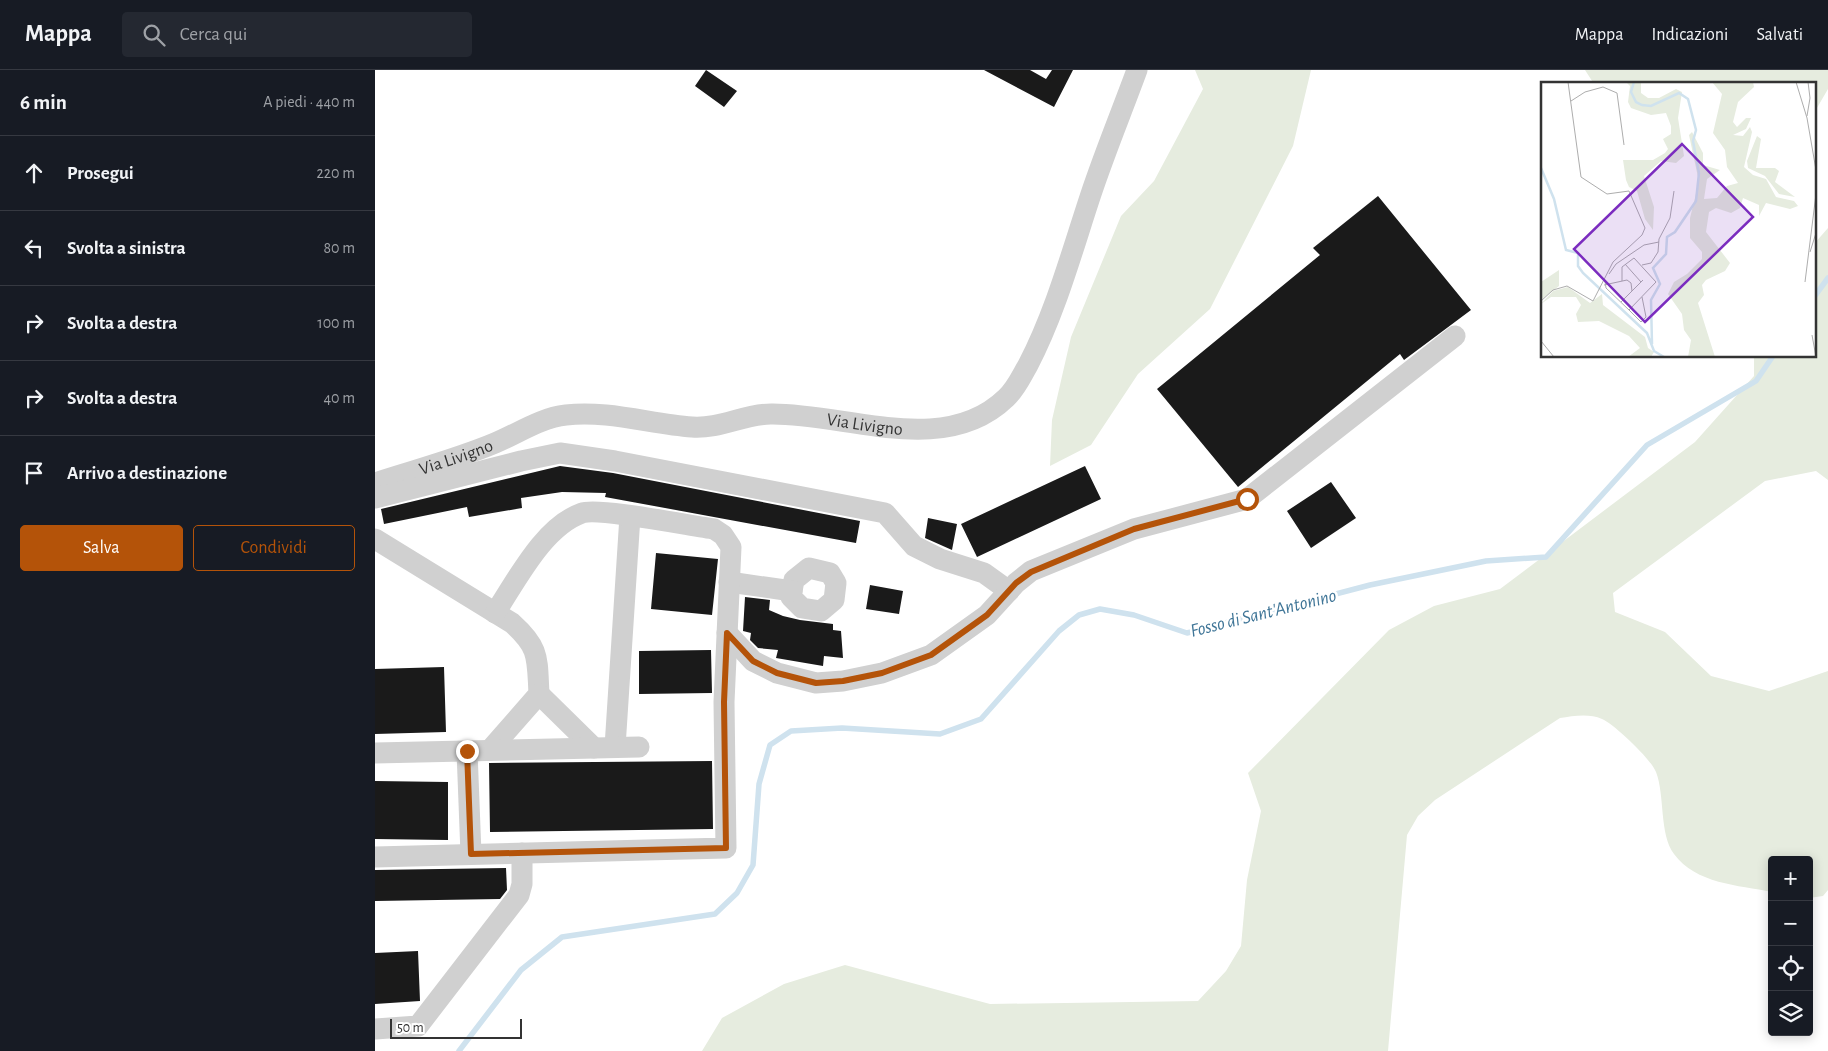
<!DOCTYPE html>
<html lang="it">
<meta charset="utf-8">
<style>
body{margin:0;font-family:"Alegreya Sans",sans-serif;background:#242831;color:#f1f3f6}
.controls{position:absolute;right:15px;bottom:15px;display:grid;overflow:hidden;border-radius:5px;box-shadow:0 2px 12px #0003}
.controls button{width:45px;height:45px;display:grid;place-items:center;padding:0;border:0;border-bottom:1px solid #363941;background:#171b24;color:#f1f3f6;font:25px sans-serif}
.scale{position:absolute;left:15px;bottom:12px;width:132px;box-sizing:border-box;padding-left:5px;border:2px solid #333;border-top:0;font-size:14px;line-height:18px;white-space:nowrap;color:#333;-webkit-text-stroke:4px #fff;paint-order:stroke}
.stop{position:absolute;width:15px;height:15px;margin:-11px;border:4px solid #b45309;border-radius:50%;background:#fff}
.stop.end{background:#b45309;border-color:#fff;box-shadow:0 1px 5px #0008}
.list{margin:0;padding:0;list-style:none}
h2{display:flex;justify-content:space-between;align-items:center;height:65px;margin:0;padding:0 20px;font-size:21px}
h2 small{font-size:16px;font-weight:400;color:#9ea1a6}
.list li{display:grid;grid-template-columns:32px 1fr auto;gap:15px;align-items:center;box-sizing:border-box;height:75px;padding:0 20px;border-top:1px solid #363941}
.list b{display:block;font-size:19px;white-space:nowrap}
.list em{font-size:16px;font-style:normal;color:#9ea1a6}
.actions{display:flex;gap:10px;padding:15px 20px}
.actions a{flex:1;padding:11px 0;border:1px solid #b45309;border-radius:5px;text-align:center;font-size:18px;color:#b45309}
.actions .main{background:#b45309;color:#fff}
.icon{flex:none;width:28px;height:28px;fill:none;stroke:currentColor;stroke-width:2;stroke-linecap:round;stroke-linejoin:round}
.map{position:relative;flex:none;width:1453px;height:981px;overflow:hidden}
header{display:flex;align-items:center;gap:30px;box-sizing:border-box;height:70px;padding:0 25px;background:#171b24;border-bottom:1px solid #363941}
header strong{font-size:24px}
nav{display:flex;gap:28px;margin-inline-start:auto;font-size:18px}
.search{width:350px;height:45px;background:#242831;display:flex;align-items:center;gap:12px;box-sizing:border-box;padding:0 18px;border-radius:5px;color:#9ea1a6;font-size:19px}
main{display:flex}
aside{flex:1;background:#171b24}
.map>svg:first-child{display:block}
.green{fill:#e6ecdf}
.lines{fill:none;stroke-linecap:round;stroke-linejoin:round}
.stream{stroke:#cfe2ee;stroke-width:5.5}
.building{fill:#1a1a1a}
.minor{stroke:#d0d0d0;stroke-width:21}
.route{stroke:#b45309;stroke-width:6}
.labels{text-anchor:middle;stroke-width:5;stroke-linejoin:round;paint-order:stroke}
.street-label{font-size:18px;fill:#333;stroke:#fff}
.water-label{font-size:19px;font-style:italic;fill:#3f7597;stroke:#fff}
.inset-river{fill:none;stroke:#cfe2ee;stroke-width:2.5}
.inset-road{fill:none;stroke:#adadad;stroke-width:1}
.view{fill:#7b2cbf;fill-opacity:0.15;stroke:#7b2cbf;stroke-width:2.5}
.inset-edge{fill:none;stroke:#333;stroke-width:2.5}
</style>
<header>
<strong>Mappa</strong>
<div class="search"><svg class="icon" aria-label="search" viewBox="0 0 24 24"><circle cx="10" cy="10" r="6"/><path d="M15 15l6 6"/></svg>Cerca qui</div>
<nav><a>Mappa</a><a>Indicazioni</a><a>Salvati</a></nav>
</header>
<main>
<aside>
<h2>6 min<small>A piedi · 440 m</small></h2>
<ul class="list">
<li><svg class="icon" aria-label="ahead" viewBox="0 0 24 24"><path d="M12 20V5M6 11l6-6 6 6"/></svg><div><b>Prosegui</b></div><em>220 m</em></li>
<li><svg class="icon" aria-label="left" viewBox="0 0 24 24"><path d="M17 20v-9H6M10 6l-5 5 5 5"/></svg><div><b>Svolta a sinistra</b></div><em>80 m</em></li>
<li><svg class="icon" aria-label="right" viewBox="0 0 24 24"><path d="M7 20v-9h11M14 6l5 5-5 5"/></svg><div><b>Svolta a destra</b></div><em>100 m</em></li>
<li><svg class="icon" aria-label="right" viewBox="0 0 24 24"><path d="M7 20v-9h11M14 6l5 5-5 5"/></svg><div><b>Svolta a destra</b></div><em>40 m</em></li>
<li><svg class="icon" aria-label="arrive" viewBox="0 0 24 24"><path d="M6 21V4h12l-3 4 3 4H6"/></svg><div><b>Arrivo a destinazione</b></div></li>
</ul>
<div class="actions"><a class="main">Salva</a><a>Condividi</a></div>
</aside>
<div class="map">
<svg width="1453" height="981" viewBox="0 0 1453 981">
<rect width="100%" height="100%" fill="#fff"/>
<!-- green -->
<path class="green" d="M 820,0 L 936,0 L 918,76 L 835,239 L 763,304 L 716,375 L 675,396 L 677,350 L 696,267 L 746,146 L 779,111 L 828,19 Z
M 1210,0 L 1453,0 L 1453,19 L 1439,43 L 1439,14 L 1219,14 Z
M 1453,158 L 1453,410 L 1441,401 L 1390,411 L 1238,523 L 1240,542 L 1290,562 L 1336,606 L 1394,621 L 1453,601 L 1453,820 L 1448,826 L 1434,828 L 1434,790 L 1397,790 L 1397,822 C 1363,815 1321,814 1299,784 C 1284,764 1290,725 1281,702 C 1276,689 1239,654 1227,649 C 1214,643 1198,646 1185,648 L 1060,730 L 1043,746 L 1032,765 L 1013,981 L 327,981 L 347,948 L 409,914 L 470,895 L 615,934 L 823,931 L 851,901 L 866,876 L 872,810 L 886,741 L 873,703 L 1014,560 L 1059,536 L 1125,519 L 1320,372 L 1379,306 L 1379,286 L 1439,286 L 1439,174 Z"/>
<g class="lines">
<!-- stream -->
<path class="stream" d="M 1439,227 L 1453,208
M 84,981 L 146,900 L 187,867 L 340,844 L 362,823 L 378,795 L 384,714 L 395,675 L 416,661 L 467,658 L 565,664 L 606,649 L 684,561 L 704,545 L 725,539 L 759,545 L 812,563 L 995,515 L 1111,491 L 1171,487 L 1272,375 L 1381,311 L 1398,286"/>
</g>
<!-- building -->
<path class="building" d="M 331,0 L 362,21 L 349,37 L 320,16 Z
M 609,0 L 655,0 L 671,9 L 677,0 L 698,0 L 679,37 Z
M 1003,126 L 1096,240 L 1029,290 L 1025,284 L 863,417 L 782,319 L 945,185 L 938,178 Z
M 185,396 L 238,403 L 485,451 L 481,473 L 230,427 L 231,423 L 187,422 L 146,428 L 147,438 L 94,447 L 92,437 L 9,454 L 6,439 Z
M 710,396 L 726,429 L 602,487 L 586,454 Z
M 956,412 L 981,448 L 936,478 L 912,441 Z
M 553,448 L 582,454 L 577,480 L 550,468 Z
M 281,483 L 343,489 L 337,545 L 276,539 Z
M 495,515 L 528,521 L 524,544 L 491,539 Z
M 370,527 L 395,530 L 394,540 L 408,546 L 425,550 L 458,554 L 458,560 L 466,561 L 468,588 L 449,586 L 448,596 L 401,588 L 403,580 L 383,578 L 375,570 L 376,563 L 368,561 Z
M 336,580 L 337,623 L 264,624 L 264,581 Z
M 69,597 L 71,662 L 0,664 L 0,599 Z
M 337,691 L 338,759 L 115,762 L 114,693 Z
M 0,711 L 73,712 L 73,770 L 0,769 Z
M 131,798 L 132,820 L 125,829 L 0,831 L 0,800 Z
M 43,881 L 45,931 L 0,934 L 0,883 Z"/>
<g class="lines">
<!-- minor -->
<g class="minor">
<path id="s1" d="M 0,413 C 40,400 82,389 120,373 C 144,363 165,348 191,345 C 232,340 276,354 317,357 C 345,359 369,344 396,344 C 471,343 569,388 631,328 C 641,319 646,307 653,295 C 681,241 697,181 716,124 C 730,82 747,41 762,0"/>
<path d="M 0,428 L 146,391 L 185,383 L 240,391 L 510,443 L 539,476 L 565,489 L 609,503 L 634,521"/>
<path d="M 0,469 L 137,553 C 165,578 162,588 164,624 L 115,680"/>
<path d="M 434,498 L 455,503 L 461,513 L 459,530 L 446,541 L 427,538 L 416,527 L 419,510 Z"/>
<path d="M 354,512 L 417,521"/>
<path d="M 352,563 L 378,591 L 402,603 L 441,613 L 468,611 L 507,603 L 556,585 L 612,545 L 641,513 L 656,501 L 759,459 L 872,429 L 1080,266"/>
<path d="M 164,624 L 219,678"/>
<path d="M 240,677 L 255,446"/>
<path d="M 92,681 L 96,784"/>
<path d="M 0,683 L 264,677"/>
<path d="M 0,787 L 351,778 L 349,632 L 356,477 L 348,465 L 339,459 C 316,456 223,437 207,443 C 168,457 142,510 120,543"/>
<path d="M 0,959 L 43,956 L 144,825 L 147,814 L 147,783"/>
</g>
</g>
<g class="lines">
<!-- route -->
<path class="route" d="M 92,681 L 96,784 L 351,778 L 349,632 L 352,563 L 378,591 L 402,603 L 441,613 L 468,611 L 507,603 L 556,585 L 612,545 L 641,513 L 656,502 L 759,459 L 872,429"/>
</g>
<g class="labels">
<!-- street labels -->
<g class="street-label">
<text dy="6" stroke="none"><textPath href="#s1" startOffset="505">Via Livigno</textPath></text>
<text dy="6" stroke="none"><textPath href="#s1" startOffset="85">Via Livigno</textPath></text>
</g>
<!-- water labels -->
<g class="water-label">
<text transform="translate(888 542) rotate(-14)" y="7">Fosso di Sant'Antonino</text>
</g>
</g>
<!-- overview -->
<g transform="translate(1166 12)">
<rect width="275" height="275" fill="#fff"/>
<path d="M 85,0 L 100,0 L 100,11 L 107,16 L 118,16 L 135,7 L 141,10 L 137,36 L 143,74 L 135,81 L 120,79 L 103,94 L 113,125 L 112,148 L 104,137 L 96,109 L 88,105 L 85,98 L 82,78 L 112,78 L 124,71 L 127,67 L 122,57 L 130,52 L 130,44 L 125,31 L 110,33 L 90,26 L 87,20 L 89,4 ZM 171,0 L 212,0 L 213,5 L 197,20 L 192,40 L 196,45 L 205,36 L 210,36 L 205,47 L 192,53 L 202,54 L 209,45 L 211,50 L 203,85 L 212,93 L 225,97 L 235,115 L 253,119 L 257,124 L 249,127 L 225,121 L 218,134 L 218,123 L 202,116 L 199,126 L 190,131 L 175,126 L 168,130 L 165,150 L 189,181 L 184,189 L 165,198 L 161,203 L 163,213 L 157,221 L 174,275 L 147,275 L 150,258 L 143,248 L 141,232 L 127,212 L 133,200 L 146,192 L 161,177 L 161,170 L 149,156 L 149,136 L 158,100 L 148,53 L 151,50 L 162,71 L 162,83 L 179,88 L 166,97 L 163,117 L 176,116 L 186,104 L 197,101 L 186,85 L 184,68 L 172,51 L 181,12 ZM 216,54 L 220,57 L 215,86 L 234,86 L 238,89 L 234,100 L 254,115 L 238,112 L 224,94 L 207,86 L 206,79 ZM 18,188 L 18,204 L 0,218 L 0,200 ZM 27,205 L 49,221 L 61,212 L 62,223 L 104,255 L 107,266 L 113,270 L 110,275 L 87,275 L 99,266 L 88,254 L 58,239 L 37,240 L 35,232 L 40,223 L 35,215 L 10,215 L 0,222 L 12,209 Z" fill="#e6ecdf"/>
<path class="inset-river" d="M 93,0 L 90,10 L 95,20 L 101,23 L 110,24 L 138,11 L 147,17 L 155,48 L 152,59 L 158,91 L 155,119 L 134,150 L 126,155 L 125,172 L 112,186 L 119,202 L 110,218 L 111,262M 0,86 L 13,117 L 25,168 L 37,171 L 37,184 L 42,191 L 106,251 L 113,269 L 123,275"/>
<path class="inset-road" d="M 255,0 L 266,36M 30,19 L 44,10 L 62,5 L 76,11 L 83,63M 266,34 L 269,16 L 267,0M 266,36 L 275,88M 269,170 L 275,151M 84,182 L 100,200M 101,183 L 110,181 L 117,170 L 118,157 L 129,136 L 133,109M 68,192 L 75,182 L 103,163 L 118,160M 64,199 L 65,206 L 88,228 L 115,200 L 93,176 L 81,185 L 81,199M 264,200 L 275,112M 63,203 L 86,198 L 90,201 L 91,209M 0,219 L 12,208 L 26,204 L 52,219 L 72,180 L 101,153 L 104,146 L 88,109 L 66,112 L 40,95 L 27,0M 80,220 L 102,198M 88,228 L 100,240 L 105,235 L 101,215M 271,253 L 275,275M 0,259 L 13,275"/>
<path class="view" d="M 141,62 L 212,135 L 104,240 L 33,167 Z"/>
<rect width="275" height="275" class="inset-edge"/>
</g>
</svg>
<div class="controls">
<button>+</button>
<button>−</button>
<button><svg class="icon" aria-label="locate" viewBox="0 0 24 24"><circle cx="12" cy="12" r="6"/><path d="M12 2v4M12 18v4M2 12h4M18 12h4"/></svg></button>
<button><svg class="icon" aria-label="layers" viewBox="0 0 24 24"><path d="M12 4l9 5-9 5-9-5zM3 14l9 5 9-5"/></svg></button>
</div>
<div class="scale">50 m</div>
<div class="stop" style="left:872px;top:429px"></div>
<div class="stop end" style="left:92px;top:681px"></div>
</div>
</main>
